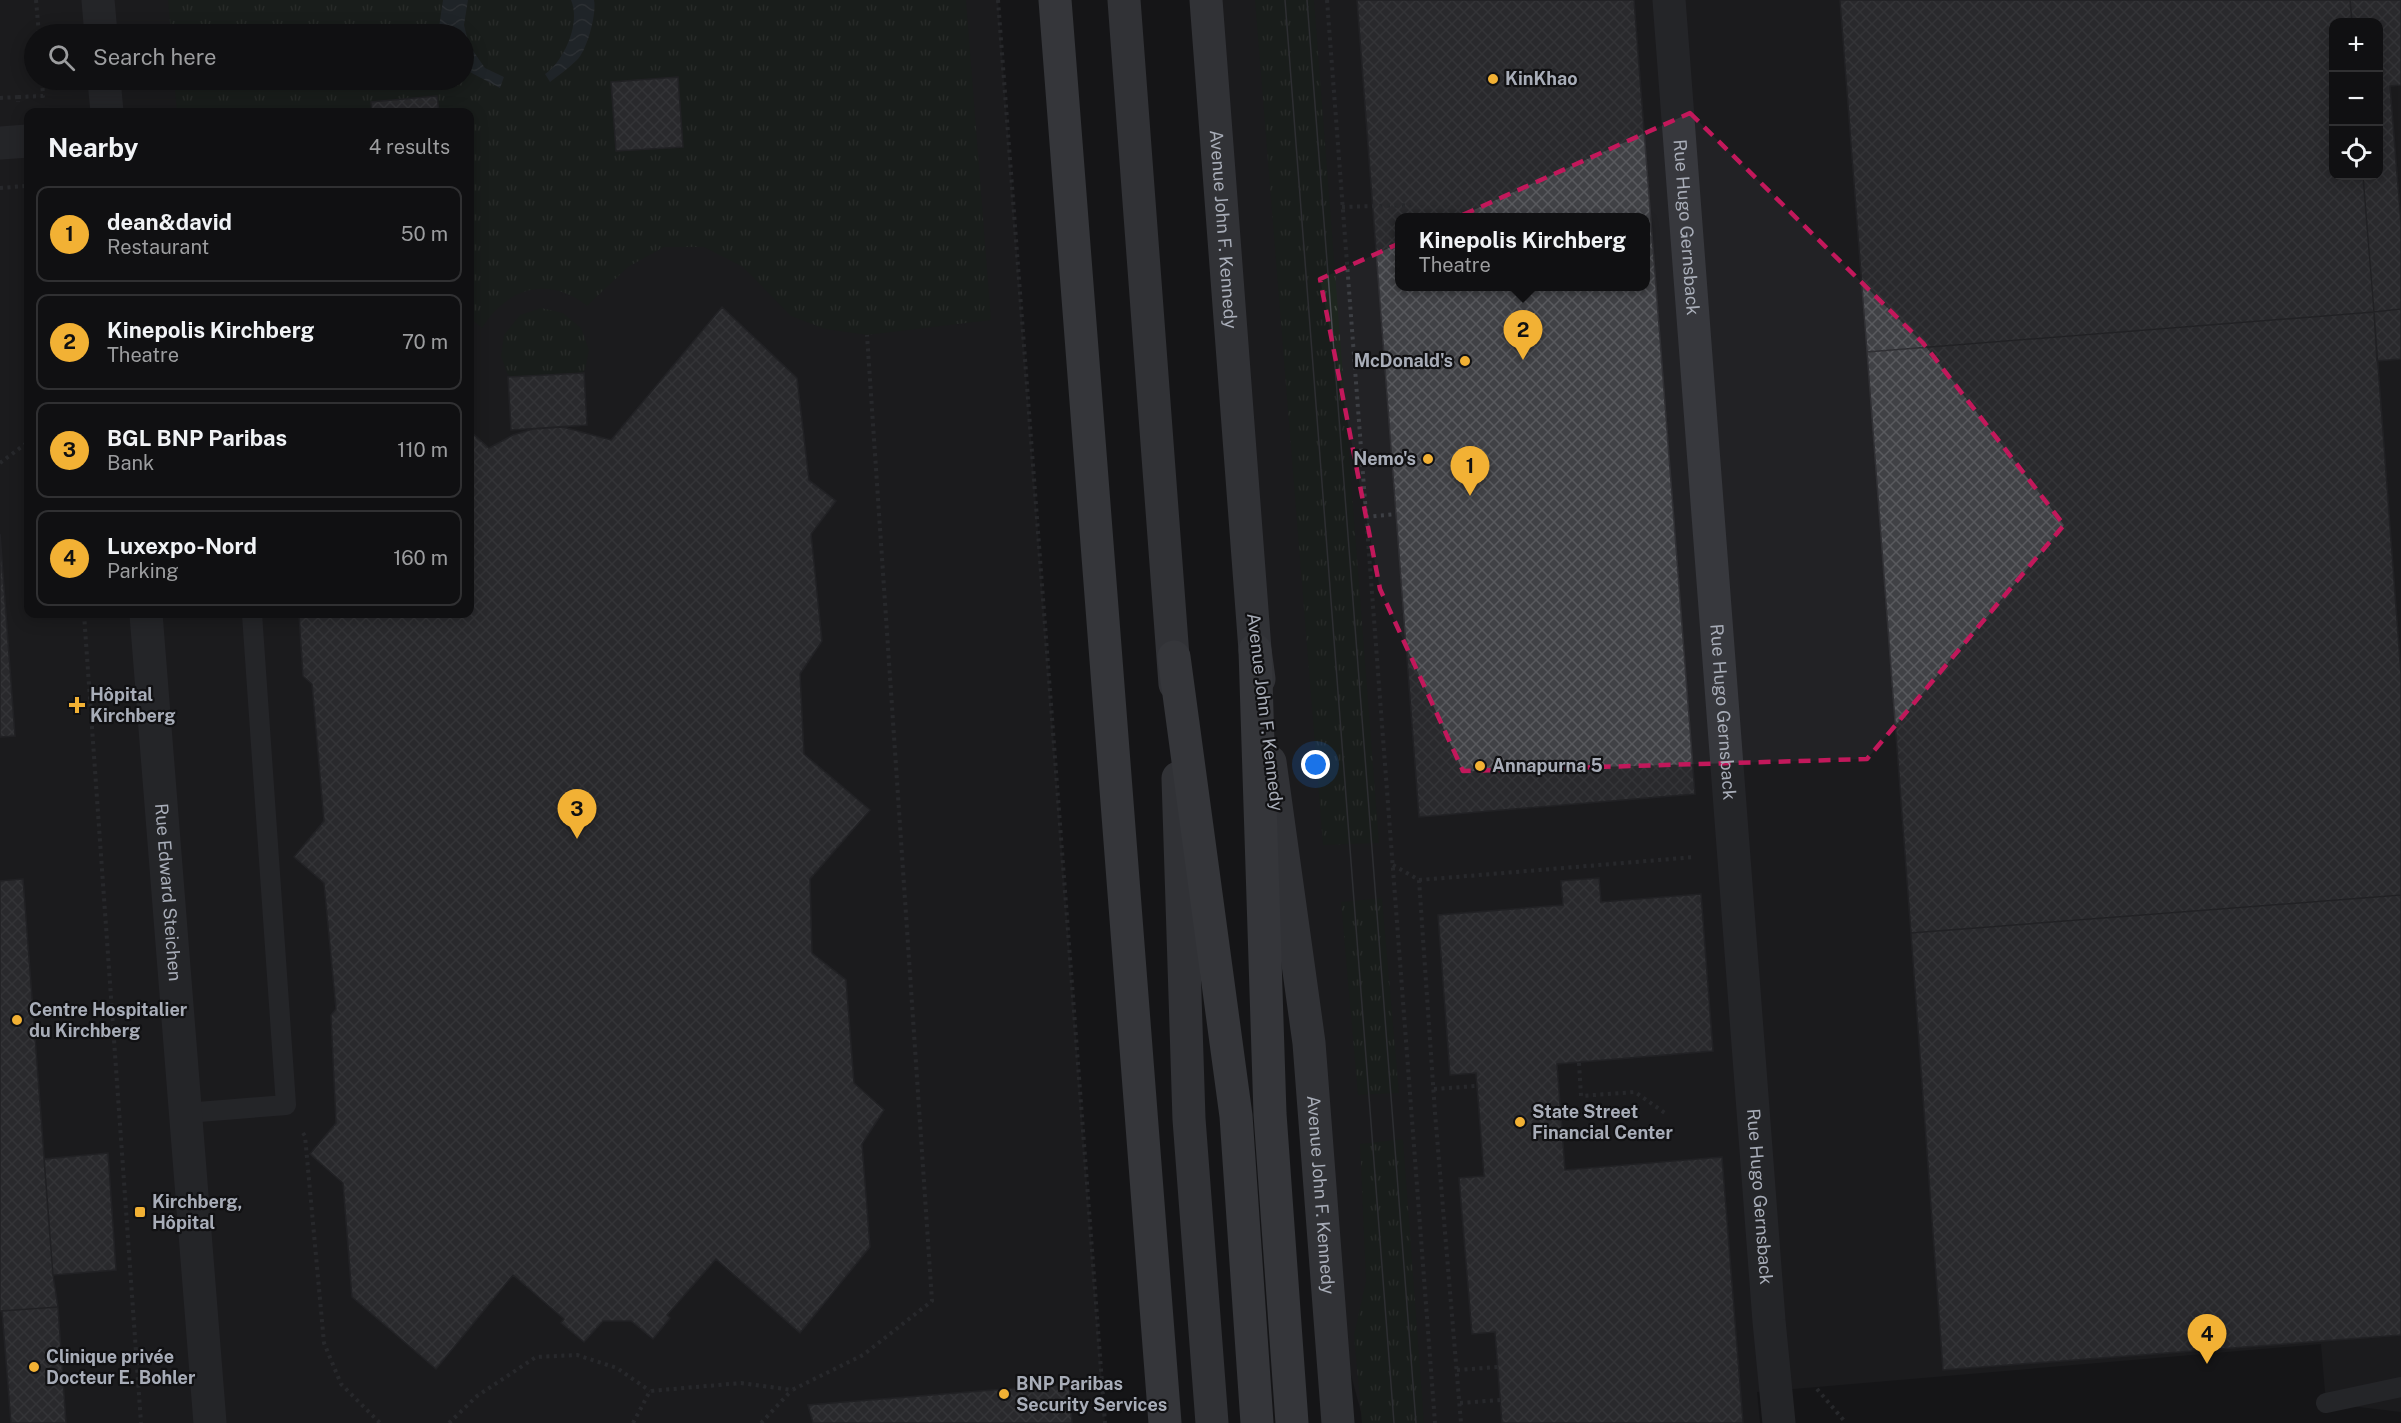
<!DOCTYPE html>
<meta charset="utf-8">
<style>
body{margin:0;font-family:"Public Sans",sans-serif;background:#1e1e20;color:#f1f3f6}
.controls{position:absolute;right:18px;top:18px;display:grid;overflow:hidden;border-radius:12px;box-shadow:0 3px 15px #0003}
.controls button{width:54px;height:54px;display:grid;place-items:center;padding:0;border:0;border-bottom:2px solid #303032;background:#101012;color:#f1f3f6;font:30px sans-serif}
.you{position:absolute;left:1316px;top:765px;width:21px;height:21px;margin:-15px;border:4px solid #fff;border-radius:50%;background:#1a73e8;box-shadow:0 0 0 9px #1a73e833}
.badge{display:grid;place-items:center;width:39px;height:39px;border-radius:50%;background:#f2b134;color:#111;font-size:20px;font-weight:700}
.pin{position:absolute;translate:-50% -50px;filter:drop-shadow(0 2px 3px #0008)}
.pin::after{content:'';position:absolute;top:32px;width:21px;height:18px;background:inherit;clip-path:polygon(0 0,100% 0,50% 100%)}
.popup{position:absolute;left:1395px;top:213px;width:255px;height:78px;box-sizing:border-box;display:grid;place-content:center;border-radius:12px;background:#101012;filter:drop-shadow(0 2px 4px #0005);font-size:20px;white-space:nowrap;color:#9c9d9f}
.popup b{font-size:22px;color:#f1f3f6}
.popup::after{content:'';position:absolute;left:50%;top:100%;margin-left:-12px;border:12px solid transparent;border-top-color:#101012}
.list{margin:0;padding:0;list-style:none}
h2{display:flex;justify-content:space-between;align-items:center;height:78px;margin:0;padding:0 24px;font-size:26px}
h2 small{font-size:20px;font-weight:400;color:#9c9d9f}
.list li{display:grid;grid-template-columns:39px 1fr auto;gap:18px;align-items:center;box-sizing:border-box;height:96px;margin:0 12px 12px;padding:0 12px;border:2px solid #303032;border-radius:12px}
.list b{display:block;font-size:22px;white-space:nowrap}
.list p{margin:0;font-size:20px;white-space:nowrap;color:#9c9d9f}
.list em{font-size:20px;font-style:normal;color:#9c9d9f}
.icon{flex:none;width:33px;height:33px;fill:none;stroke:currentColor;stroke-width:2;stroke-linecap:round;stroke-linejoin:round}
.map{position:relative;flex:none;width:2401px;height:1423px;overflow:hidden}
.search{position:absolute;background:#101012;box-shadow:0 3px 15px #0003;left:24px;top:24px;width:450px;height:66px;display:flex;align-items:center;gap:15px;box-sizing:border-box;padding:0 21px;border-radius:33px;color:#9c9d9f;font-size:22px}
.panel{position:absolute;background:#101012;box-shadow:0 3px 15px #0003;left:24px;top:108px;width:450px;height:510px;border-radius:12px}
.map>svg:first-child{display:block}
.built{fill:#222225;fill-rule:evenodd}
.grass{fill:url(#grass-tufts)}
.water{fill:url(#water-waves)}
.building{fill:url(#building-cross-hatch);stroke:#303034;stroke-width:1.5;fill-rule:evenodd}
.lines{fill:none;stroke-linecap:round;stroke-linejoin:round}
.path{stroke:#3d3f44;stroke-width:4;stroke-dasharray:3 4.5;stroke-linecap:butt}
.service{stroke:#37383d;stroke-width:20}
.minor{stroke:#37383d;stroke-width:33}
.primary{stroke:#53555c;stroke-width:33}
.trunk{stroke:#5b5e65;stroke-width:33}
.tram{stroke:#4a4c52;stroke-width:1.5}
.marked{fill:none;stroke:#c2185b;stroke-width:4.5;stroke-dasharray:12 8;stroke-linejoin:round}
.poi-dot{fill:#f2b134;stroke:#111113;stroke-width:2}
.labels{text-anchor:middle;stroke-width:4.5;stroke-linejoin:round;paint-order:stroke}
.poi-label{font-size:18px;font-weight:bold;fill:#a8adb8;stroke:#111113;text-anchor:start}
.street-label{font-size:18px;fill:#a8adb8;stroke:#111113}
</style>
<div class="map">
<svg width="2401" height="1423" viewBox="0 0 2401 1423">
<defs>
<pattern id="grass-tufts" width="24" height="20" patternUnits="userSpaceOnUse" patternTransform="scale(1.5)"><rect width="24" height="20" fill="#1e261f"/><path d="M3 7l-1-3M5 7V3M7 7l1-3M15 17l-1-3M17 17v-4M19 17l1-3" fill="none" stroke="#3c433d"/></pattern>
<pattern id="water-waves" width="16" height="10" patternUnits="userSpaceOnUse" patternTransform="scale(1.5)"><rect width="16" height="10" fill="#2c353c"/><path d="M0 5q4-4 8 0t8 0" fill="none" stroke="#485056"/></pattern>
<pattern id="building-cross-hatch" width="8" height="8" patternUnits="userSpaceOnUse" patternTransform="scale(1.5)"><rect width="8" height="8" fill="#404145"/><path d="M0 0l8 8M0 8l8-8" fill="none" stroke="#595a5e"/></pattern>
</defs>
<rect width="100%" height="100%" fill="#161618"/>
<!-- built -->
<path class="built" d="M 0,0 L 998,0 L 1105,1423 L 0,1423 ZM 34,34 L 464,34 L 464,80 L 34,80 ZM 28,112 L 470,112 L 470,614 L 28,614 Z
M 1206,0 L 2401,0 L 2401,1412 L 2326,1403 L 2321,1344 L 1757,1392 L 1760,1423 L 1364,1423 L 1328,1290 L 1255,650 ZM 2334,22 L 2378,22 L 2378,176 L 2334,176 ZM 1400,218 L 1646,218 L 1646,286 L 1400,286 Z"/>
<!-- grass -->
<path class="grass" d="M 168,0 L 966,0 L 991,320 L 867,335 L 825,329 L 791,316 L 743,267 L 704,247 L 664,247 L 628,267 L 587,306 C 548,275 507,288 482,328 L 470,318 L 470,112 L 177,112 L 174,80 L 464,80 L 464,34 L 171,34 Z
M 1255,0 L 1314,0 L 1379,843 L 1323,845 Z
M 541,308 L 563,313 L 581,328 L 589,350 L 585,370 L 568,390 L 524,390 L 507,373 L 501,356 L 504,335 L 520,315 Z
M 1382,898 L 1399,1093 L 1358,1095 L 1341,902 Z
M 1403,1139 L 1424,1423 L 1362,1423 L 1354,1335 L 1366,1281 L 1360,1144 Z"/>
<!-- water -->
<path class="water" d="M 443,0 L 468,0 L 464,25 L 469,45 L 485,68 L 504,77 L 500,88 L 464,69 L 464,34 L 442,34 L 439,27 Z
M 571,0 L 594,0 C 597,13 587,51 577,60 C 569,68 559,75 550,82 L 545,74 C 564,61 581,23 571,0 Z"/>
<!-- building -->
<path class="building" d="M 1357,0 L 1634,0 L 1695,794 L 1419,817 ZM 1400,218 L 1646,218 L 1646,286 L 1400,286 Z
M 1840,0 L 2350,0 L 2352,22 L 2334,22 L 2334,176 L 2363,176 L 2374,312 L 1867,352 Z
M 2350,0 L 2401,0 L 2401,85 L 2390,86 L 2401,224 L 2401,309 L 2374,312 L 2363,176 L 2378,176 L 2378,22 L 2352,22 Z
M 678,77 L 683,147 L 616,151 L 611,82 Z
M 437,96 L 439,112 L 372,112 L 371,102 Z
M 722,307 L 797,378 L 809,480 L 836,501 L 811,534 L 822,641 L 800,674 L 804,754 L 870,810 L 810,879 L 812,953 L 846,980 L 854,1083 L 884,1110 L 862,1144 L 870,1247 L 800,1333 L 716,1259 L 667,1315 L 670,1318 L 653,1339 L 631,1321 L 603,1321 L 584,1342 L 561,1323 L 564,1319 L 513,1275 L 436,1369 L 352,1297 L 343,1183 L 310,1154 L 336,1123 L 331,1015 L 336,1009 L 324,883 L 294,857 L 324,821 L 312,684 L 303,676 L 299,614 L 470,614 L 470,431 L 489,448 L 513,435 L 533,429 L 563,427 L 611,440 Z
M 2401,309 L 2401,359 L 2377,361 L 2374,312 Z
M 2374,312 L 2401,674 L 2401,895 L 1911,933 L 1867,352 Z
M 584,373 L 587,425 L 511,430 L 508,377 Z
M 0,534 L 15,736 L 0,737 Z
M 1599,878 L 1601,902 L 1701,894 L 1713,1051 L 1557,1064 L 1565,1170 L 1722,1157 L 1743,1423 L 1502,1423 L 1495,1332 L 1472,1334 L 1459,1178 L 1484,1176 L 1476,1073 L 1450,1075 L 1438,915 L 1563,905 L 1561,881 Z
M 23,879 L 53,1275 L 58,1307 L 0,1311 L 0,881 Z
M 2401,895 L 2401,1335 L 1943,1370 L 1911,933 Z
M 108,1153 L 116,1270 L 53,1275 L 44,1159 Z
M 58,1307 L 66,1423 L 11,1423 L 2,1311 Z
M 1069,1384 L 1072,1423 L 813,1423 L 808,1405 Z"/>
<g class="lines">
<!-- path -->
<path class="path" d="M 36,0 L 39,34
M 998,0 L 1105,1423
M 1327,0 L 1435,1423
M 18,97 L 43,96 L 42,80
M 0,98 L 18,97 L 18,102
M 0,188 L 25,186 L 24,181
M 1342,207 L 1411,205
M 0,463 L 28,442
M 1366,517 L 1396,514
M 84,614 L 141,1423
M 1393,865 L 1419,880 L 1695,857
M 1419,880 L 1435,1113 L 1461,1423
M 1579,1063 L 1581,1096 L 1635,1092 L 1665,1113
M 1434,1089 L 1476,1086
M 303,1133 L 305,1136 L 324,1343 L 341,1384 L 380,1423
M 1457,1370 L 1498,1367
M 1817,1389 L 1846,1423
M 1460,1403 L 1500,1400
M 449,1423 L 477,1396 L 536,1357 L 577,1355 L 617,1368 L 650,1391
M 633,1423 L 650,1391 L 741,1383 L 792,1390 L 863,1355 L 932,1301 L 867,335
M 761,1423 L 792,1390"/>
<!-- service -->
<path class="service" d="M 186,1113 L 286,1105 L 252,614
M 2326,1403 L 2401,1387"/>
<!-- minor -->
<g class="minor">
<path d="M 98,0 L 101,34"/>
<path id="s1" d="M 1669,0 L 1769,1321 L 1779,1423"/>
<path d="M 104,80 L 107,112"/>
<path d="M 0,143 L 28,141"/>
<path id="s2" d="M 146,614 L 210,1423"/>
</g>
<!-- primary -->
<g class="primary">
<path d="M 1124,0 L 1175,684"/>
<path id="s3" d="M 1206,0 L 1255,650 L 1259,679"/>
<path id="s4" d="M 1270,762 L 1309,1043 L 1338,1423"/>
<path d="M 1178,778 L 1189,1119 L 1212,1423"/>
</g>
<!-- trunk -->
<path class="trunk" d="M 1055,0 L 1165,1423
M 1255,650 L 1270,1114 L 1292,1423
M 1174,657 L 1236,1116 L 1257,1423"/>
<!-- tram -->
<path class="tram" d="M 1285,0 L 1394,1423
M 1307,0 L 1416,1423"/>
</g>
<!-- marked area -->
<path d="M0 0H2401V1423H0ZM 1690,113 L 1923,343 L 2064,525 L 1867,759 L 1463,771 L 1380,589 L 1320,279 Z" fill="#161618" fill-opacity=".55" fill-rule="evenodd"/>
<path class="marked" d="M 1690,113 L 1923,343 L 2064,525 L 1867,759 L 1463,771 L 1380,589 L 1320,279 Z"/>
<!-- markers -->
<g class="poi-dot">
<circle cx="1493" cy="79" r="6"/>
<circle cx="1465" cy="361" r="6"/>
<circle cx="1428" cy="459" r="6"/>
<path d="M74 696h6v6h6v6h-6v6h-6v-6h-6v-6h6z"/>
<circle cx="1480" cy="766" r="6"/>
<circle cx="17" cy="1020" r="6"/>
<circle cx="1520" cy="1122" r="6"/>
<rect x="134" y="1206" width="12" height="12" rx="3"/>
<circle cx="34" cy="1367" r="6"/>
<circle cx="1004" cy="1394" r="6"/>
</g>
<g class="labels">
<!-- poi labels -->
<g class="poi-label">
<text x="1505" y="85">KinKhao</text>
<text x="1453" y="367" text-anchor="end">McDonald's</text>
<text x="1416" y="465" text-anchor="end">Nemo's</text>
<text x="90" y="701">Hôpital<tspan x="90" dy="21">Kirchberg</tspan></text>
<text x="1492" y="772">Annapurna 5</text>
<text x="29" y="1016">Centre Hospitalier<tspan x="29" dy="21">du Kirchberg</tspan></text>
<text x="1532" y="1118">State Street<tspan x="1532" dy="21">Financial Center</tspan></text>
<text x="152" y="1208">Kirchberg,<tspan x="152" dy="21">Hôpital</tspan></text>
<text x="46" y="1363">Clinique privée<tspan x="46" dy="21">Docteur E. Bohler</tspan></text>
<text x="1016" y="1390">BNP Paribas<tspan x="1016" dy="21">Security Services</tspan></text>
</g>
<!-- street labels -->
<g class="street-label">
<text dy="6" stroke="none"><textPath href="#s1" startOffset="228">Rue Hugo Gernsback</textPath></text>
<text dy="6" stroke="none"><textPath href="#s3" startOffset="230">Avenue John F. Kennedy</textPath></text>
<text transform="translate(1265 712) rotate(83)" y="6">Avenue John F. Kennedy</text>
<text dy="6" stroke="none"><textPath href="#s1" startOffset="714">Rue Hugo Gernsback</textPath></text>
<text dy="6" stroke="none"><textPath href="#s2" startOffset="279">Rue Edward Steichen</textPath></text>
<text dy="6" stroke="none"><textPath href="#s4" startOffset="436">Avenue John F. Kennedy</textPath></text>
<text dy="6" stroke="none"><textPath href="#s1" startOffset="1200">Rue Hugo Gernsback</textPath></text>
</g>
</g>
</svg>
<div class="controls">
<button>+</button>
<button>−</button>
<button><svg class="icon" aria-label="locate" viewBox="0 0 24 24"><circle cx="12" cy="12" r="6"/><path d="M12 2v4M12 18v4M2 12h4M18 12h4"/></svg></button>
</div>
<div class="you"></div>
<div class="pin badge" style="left:1470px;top:496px">1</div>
<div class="pin badge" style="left:1523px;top:360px">2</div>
<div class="popup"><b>Kinepolis Kirchberg</b>Theatre</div>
<div class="pin badge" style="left:577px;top:839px">3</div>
<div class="pin badge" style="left:2207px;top:1364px">4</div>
<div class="search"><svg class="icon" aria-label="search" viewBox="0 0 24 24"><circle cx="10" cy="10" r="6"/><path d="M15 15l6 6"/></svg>Search here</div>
<section class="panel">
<h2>Nearby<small>4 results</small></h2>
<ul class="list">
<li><span class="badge">1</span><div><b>dean&amp;david</b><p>Restaurant</p></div><em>50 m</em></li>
<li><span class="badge">2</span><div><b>Kinepolis Kirchberg</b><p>Theatre</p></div><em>70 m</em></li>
<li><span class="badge">3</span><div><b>BGL BNP Paribas</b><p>Bank</p></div><em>110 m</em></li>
<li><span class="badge">4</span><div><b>Luxexpo-Nord</b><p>Parking</p></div><em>160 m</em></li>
</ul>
</section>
</div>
